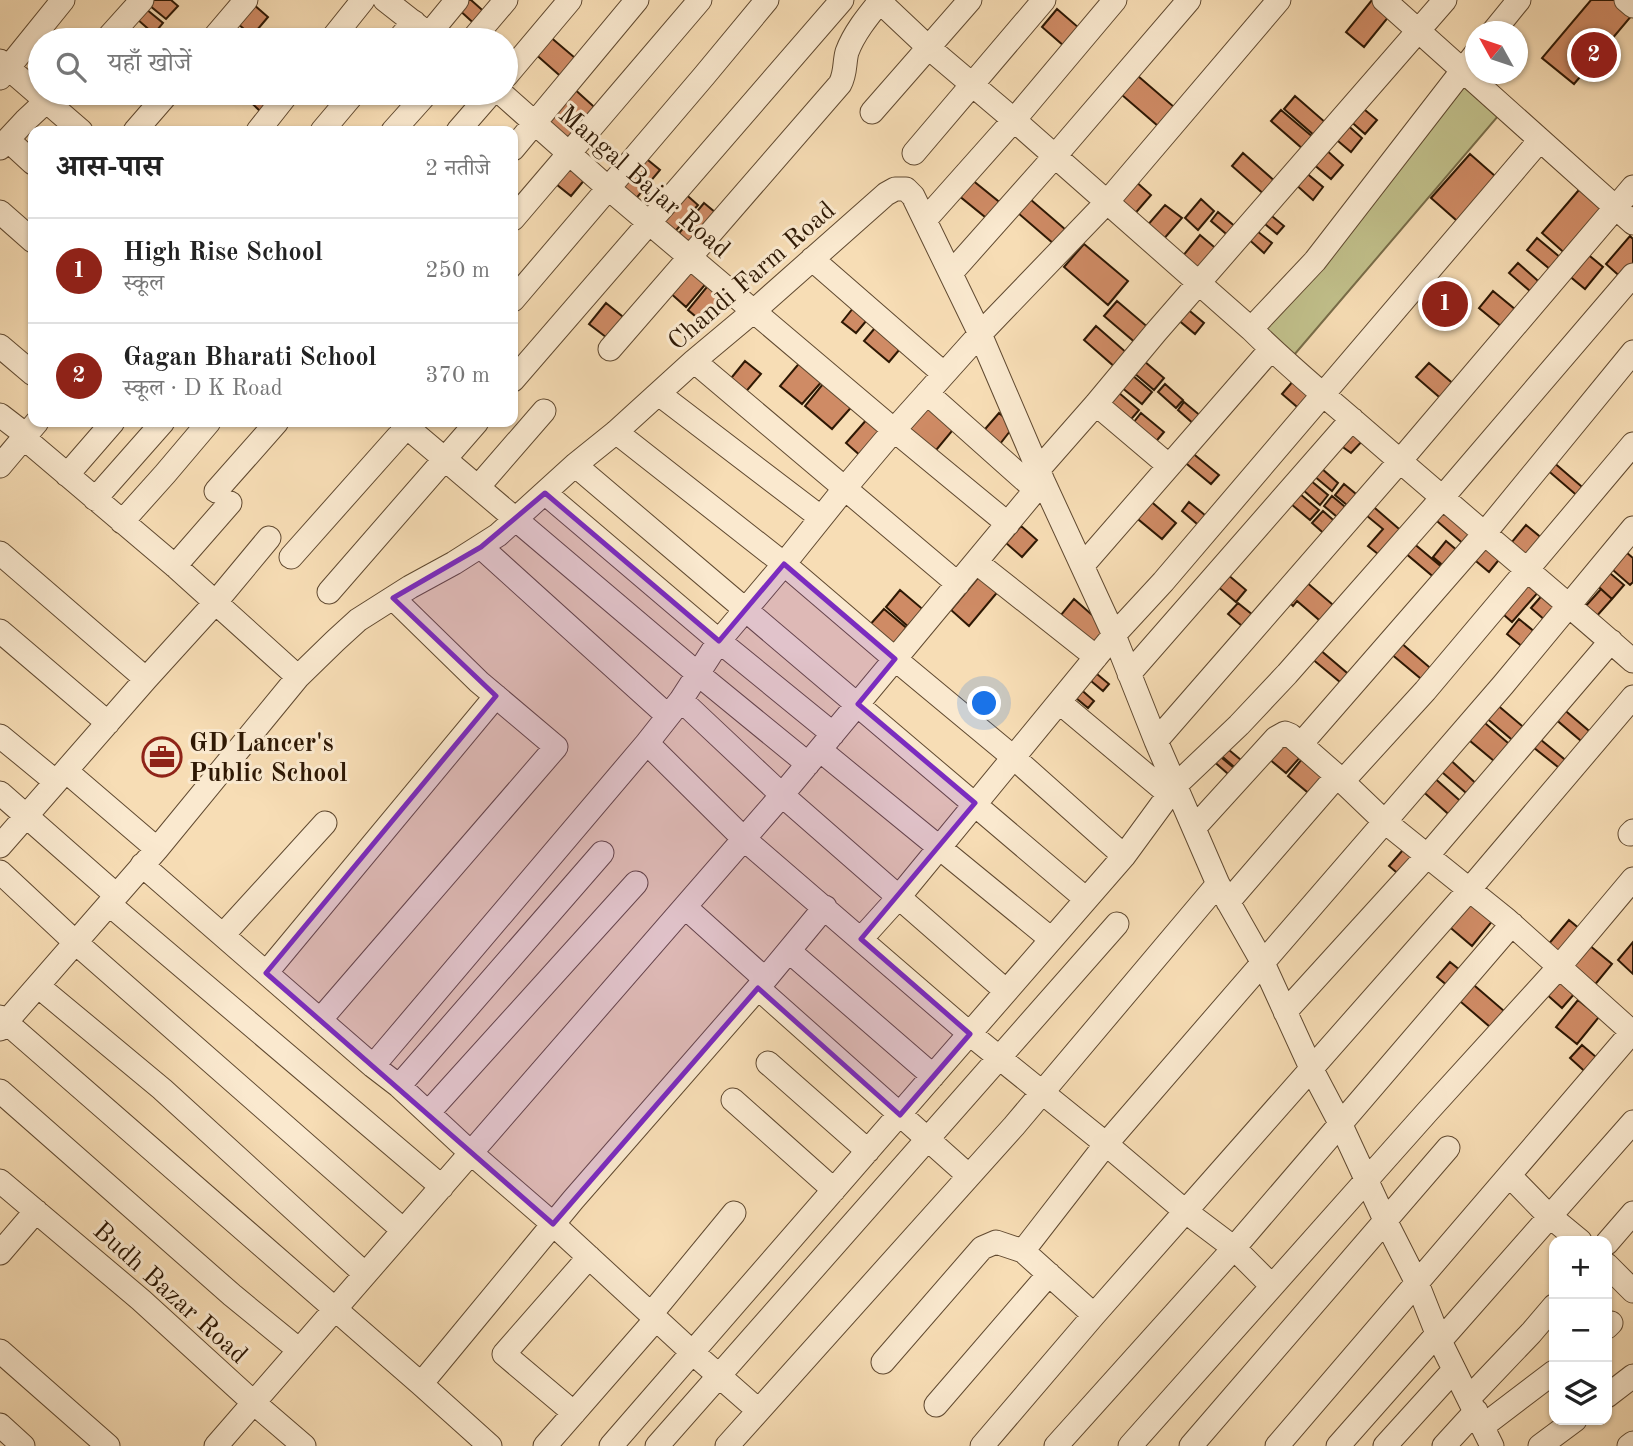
<!DOCTYPE html>
<html lang="hi">
<meta charset="utf-8">
<style>
body{margin:0;font-family:"Old Standard TT","Noto Serif Devanagari",serif;background:#f2f2f2;color:#222}
.controls{position:absolute;right:21px;bottom:21px;display:grid;overflow:hidden;border-radius:14px;box-shadow:0 2px 5px #0004}
.controls button{width:63px;height:63px;display:grid;place-items:center;padding:0;border:0;border-bottom:2px solid #e0e0e0;background:#fff;color:#222;font:35px sans-serif}
.compass{position:absolute;left:1465px;top:21px;width:63px;height:63px;border-radius:50%;background:#fff;box-shadow:0 2px 5px #0004;rotate:310deg}
.you{position:absolute;left:985px;top:704px;width:24px;height:24px;margin:-18px;border:5px solid #fff;border-radius:50%;background:#1a73e8;box-shadow:0 0 0 10px #1a73e833}
.badge{display:grid;place-items:center;width:46px;height:46px;border-radius:50%;background:#8f2418;color:#fff;font-size:23px;font-weight:700}
.pin{position:absolute;translate:-50% -50%;border:4px solid #fff;box-shadow:0 2px 7px #0006}
.list{margin:0;padding:0;list-style:none}
h2{display:flex;justify-content:space-between;align-items:center;height:91px;margin:0;padding:0 28px;font-size:30px}
h2 small{font-size:23px;font-weight:400;color:#767676}
.list li{display:grid;grid-template-columns:46px 1fr auto;gap:21px;align-items:center;box-sizing:border-box;height:105px;padding:0 28px;border-top:2px solid #e0e0e0}
.list b{display:block;font-size:26px;white-space:nowrap}
.list p{margin:0;font-size:23px;white-space:nowrap;color:#767676}
.list em{font-size:23px;font-style:normal;color:#767676}
.icon{flex:none;width:38px;height:38px;fill:none;stroke:currentColor;stroke-width:2;stroke-linecap:round;stroke-linejoin:round}
.map{position:relative;flex:none;width:1633px;height:1446px;overflow:hidden}
.search{position:absolute;background:#fff;box-shadow:0 2px 5px #0004;left:28px;top:28px;width:490px;height:77px;display:flex;align-items:center;gap:18px;box-sizing:border-box;padding:0 24px;border-radius:38px;color:#767676;font-size:26px}
.panel{position:absolute;background:#fff;box-shadow:0 2px 5px #0004;left:28px;top:126px;width:490px;height:301px;border-radius:14px}
.map>svg:first-child{display:block}
.green{fill:#c1c08b;stroke:#786c48;stroke-width:2}
.building{fill:#cf8b65;stroke:#2e1804;stroke-width:2}
.lines{fill:none;stroke-linecap:round;stroke-linejoin:round}
.minor-casing{stroke:#604930;stroke-width:25}
.minor{stroke:#fae9cf;stroke-width:23}
.marked{fill:#7b2cbf;fill-opacity:0.2;stroke:#7b2cbf;stroke-width:5;stroke-linejoin:round}
.labels{text-anchor:middle;stroke-width:6;stroke-linejoin:round;paint-order:stroke}
.street-label{font-size:26px;fill:#2e1804;stroke:#fae9cf}
.poi-label{font-size:26px;font-weight:bold;fill:#2e1804;stroke:#fae9cf;text-anchor:start}
</style>
<div class="map">
<svg width="1633" height="1446" viewBox="0 0 1633 1446">
<rect width="100%" height="100%" fill="#f7ddb5"/>
<filter id="stains"><feTurbulence type="fractalNoise" baseFrequency=".00286" numOctaves="4"/><feColorMatrix values="0 0 0 0 .2 0 0 0 0 .09 0 0 0 0 .02 0 0 0 .5 -.17"/></filter>
<radialGradient id="worn" r=".72"><stop offset=".6" stop-color="#630" stop-opacity="0"/><stop offset="1" stop-color="#630" stop-opacity=".3"/></radialGradient>
<!-- green -->
<path class="green" d="M 1463,86 L 1499,115 L 1294,355 L 1259,325 Z"/>
<!-- building -->
<path class="building" d="M 153,0 L 171,0 L 178,6 L 166,19 L 149,5 Z
M 464,0 L 471,0 L 489,16 L 479,28 L 457,8 Z
M 1372,0 L 1390,15 L 1364,47 L 1346,32 Z
M 1591,0 L 1617,0 L 1633,14 L 1574,84 L 1542,58 Z
M 253,4 L 268,17 L 252,36 L 237,23 Z
M 146,9 L 163,23 L 154,34 L 137,19 Z
M 1057,9 L 1079,28 L 1064,46 L 1042,27 Z
M 548,35 L 581,63 L 566,81 L 533,52 Z
M 1131,70 L 1174,107 L 1158,126 L 1115,89 Z
M 571,86 L 602,114 L 571,150 L 539,122 Z
M 245,93 L 264,93 L 271,99 L 260,111 L 243,95 Z
M 1295,96 L 1326,123 L 1315,136 L 1284,109 Z
M 1359,105 L 1377,120 L 1365,134 L 1348,119 Z
M 1281,110 L 1314,138 L 1304,150 L 1271,121 Z
M 1344,122 L 1362,138 L 1351,152 L 1332,136 Z
M 1324,148 L 1343,165 L 1331,179 L 1312,163 Z
M 1243,153 L 1277,183 L 1266,196 L 1232,166 Z
M 1470,154 L 1503,183 L 1464,227 L 1431,198 Z
M 643,156 L 660,170 L 634,201 L 617,187 Z
M 571,165 L 586,178 L 571,196 L 556,184 Z
M 1304,171 L 1323,187 L 1313,200 L 1294,183 Z
M 971,179 L 1003,205 L 990,221 L 958,195 Z
M 1134,180 L 1151,195 L 1132,217 L 1115,202 Z
M 1584,184 L 1611,208 L 1569,257 L 1542,233 Z
M 682,191 L 698,205 L 672,235 L 656,221 Z
M 1023,193 L 1066,230 L 1054,244 L 1011,207 Z
M 1201,199 L 1214,211 L 1198,230 L 1185,218 Z
M 704,203 L 722,218 L 693,253 L 675,238 Z
M 1165,205 L 1182,218 L 1162,241 L 1146,227 Z
M 1218,212 L 1238,229 L 1231,238 L 1211,221 Z
M 1267,212 L 1284,226 L 1277,234 L 1260,220 Z
M 1252,227 L 1272,243 L 1264,253 L 1245,236 Z
M 1200,235 L 1219,251 L 1201,272 L 1182,257 Z
M 1630,236 L 1633,239 L 1633,270 L 1624,280 L 1606,264 Z
M 1537,238 L 1567,263 L 1557,275 L 1527,250 Z
M 1084,244 L 1128,281 L 1108,305 L 1064,267 Z
M 1585,252 L 1603,267 L 1585,289 L 1567,274 Z
M 1518,263 L 1545,287 L 1537,297 L 1509,273 Z
M 690,264 L 709,280 L 686,307 L 668,291 Z
M 711,282 L 731,298 L 707,326 L 688,310 Z
M 1493,291 L 1522,315 L 1508,332 L 1479,308 Z
M 1117,301 L 1150,329 L 1137,344 L 1104,316 Z
M 858,302 L 872,314 L 856,333 L 842,322 Z
M 606,303 L 628,321 L 611,341 L 589,324 Z
M 1185,307 L 1204,323 L 1195,334 L 1176,318 Z
M 880,322 L 905,343 L 889,362 L 864,341 Z
M 1096,326 L 1128,354 L 1116,368 L 1084,340 Z
M 802,360 L 824,379 L 802,404 L 780,386 Z
M 745,361 L 761,374 L 743,395 L 728,382 Z
M 1144,361 L 1164,378 L 1154,390 L 1134,373 Z
M 1429,363 L 1457,387 L 1445,402 L 1416,377 Z
M 1132,375 L 1152,392 L 1142,404 L 1121,387 Z
M 827,379 L 855,403 L 832,429 L 805,406 Z
M 1294,380 L 1315,398 L 1303,412 L 1282,394 Z
M 1165,384 L 1183,400 L 1176,408 L 1158,392 Z
M 1118,392 L 1139,410 L 1127,424 L 1106,406 Z
M 1184,402 L 1202,417 L 1195,425 L 1178,410 Z
M 931,404 L 957,425 L 932,455 L 906,433 Z
M 999,413 L 1014,426 L 996,449 L 980,435 Z
M 1141,413 L 1164,432 L 1152,446 L 1130,427 Z
M 868,418 L 884,432 L 862,457 L 846,443 Z
M 1353,430 L 1364,439 L 1351,453 L 1340,445 Z
M 1190,451 L 1219,475 L 1211,484 L 1182,460 Z
M 1552,461 L 1588,492 L 1581,499 L 1545,468 Z
M 1321,468 L 1338,483 L 1332,491 L 1314,476 Z
M 1310,480 L 1328,495 L 1320,505 L 1302,489 Z
M 1344,484 L 1362,499 L 1353,510 L 1335,495 Z
M 1300,494 L 1319,510 L 1310,520 L 1291,504 Z
M 1332,496 L 1350,511 L 1342,521 L 1324,506 Z
M 1147,498 L 1176,523 L 1162,539 L 1133,515 Z
M 1189,502 L 1211,520 L 1203,529 L 1182,511 Z
M 1369,503 L 1405,534 L 1383,558 L 1368,546 L 1383,529 L 1361,511 Z
M 1442,504 L 1476,533 L 1466,546 L 1431,516 Z
M 1323,511 L 1339,525 L 1328,537 L 1312,523 Z
M 1526,525 L 1544,540 L 1529,558 L 1511,543 Z
M 1021,526 L 1037,540 L 1022,557 L 1006,543 Z
M 1446,541 L 1459,552 L 1446,568 L 1433,557 Z
M 1485,541 L 1502,556 L 1489,572 L 1471,557 Z
M 1412,542 L 1444,569 L 1436,579 L 1404,552 Z
M 1620,547 L 1633,558 L 1633,582 L 1630,585 L 1606,564 Z
M 1604,568 L 1624,585 L 1612,599 L 1592,581 Z
M 982,573 L 1000,589 L 969,626 L 951,610 Z
M 1227,574 L 1246,590 L 1236,602 L 1217,586 Z
M 1524,576 L 1540,590 L 1512,622 L 1496,608 Z
M 1305,581 L 1339,610 L 1325,625 L 1297,601 L 1293,606 L 1288,601 Z
M 1601,589 L 1612,599 L 1595,618 L 1584,608 Z
M 900,590 L 926,612 L 911,629 L 886,607 Z
M 1545,592 L 1560,605 L 1546,621 L 1531,608 Z
M 1074,599 L 1108,629 L 1090,650 L 1056,621 Z
M 1238,603 L 1259,620 L 1249,632 L 1228,614 Z
M 884,609 L 910,631 L 895,650 L 868,627 Z
M 1519,619 L 1536,633 L 1524,648 L 1507,634 Z
M 1400,642 L 1435,672 L 1426,683 L 1390,653 Z
M 1319,649 L 1353,678 L 1346,687 L 1311,658 Z
M 1091,669 L 1109,684 L 1103,691 L 1085,676 Z
M 1077,686 L 1094,701 L 1088,708 L 1070,693 Z
M 1495,703 L 1528,731 L 1517,744 L 1484,716 Z
M 1561,707 L 1595,736 L 1587,746 L 1553,717 Z
M 1478,717 L 1515,749 L 1500,766 L 1463,735 Z
M 1535,735 L 1569,763 L 1563,771 L 1528,743 Z
M 1286,739 L 1303,754 L 1286,773 L 1269,759 Z
M 1223,745 L 1247,765 L 1240,772 L 1217,752 Z
M 1216,753 L 1240,773 L 1235,780 L 1211,759 Z
M 1307,753 L 1331,773 L 1312,796 L 1288,776 Z
M 1446,756 L 1481,788 L 1472,798 L 1436,767 Z
M 1431,775 L 1466,806 L 1454,819 L 1419,788 Z
M 1409,843 L 1421,854 L 1402,877 L 1389,866 Z
M 1468,898 L 1494,919 L 1472,946 L 1446,924 Z
M 1569,920 L 1581,930 L 1559,957 L 1547,946 Z
M 1633,942 L 1633,974 L 1618,960 Z
M 1589,945 L 1612,964 L 1593,987 L 1570,967 Z
M 1450,962 L 1466,975 L 1453,990 L 1437,977 Z
M 1558,977 L 1575,993 L 1562,1008 L 1545,993 Z
M 1468,980 L 1511,1017 L 1497,1033 L 1454,996 Z
M 1578,1000 L 1599,1017 L 1577,1044 L 1556,1027 Z
M 1582,1045 L 1603,1063 L 1591,1077 L 1570,1058 Z"/>
<g class="lines">
<!-- minor casing -->
<g class="minor-casing">
<path id="minor" d="M 385,0 L 436,40
M 878,0 L 929,48 L 1014,120 L 1251,329 C 1289,367 1330,400 1370,435 C 1457,511 1546,585 1633,661
M 1384,0 L 1633,223
M 1626,0 L 1633,6
M 1493,32 L 1519,0
M 429,34 L 457,0
M 106,40 L 142,0
M 212,40 L 246,0
M 331,40 L 363,0
M 398,40 L 414,22
M 472,40 L 506,0
M 0,61 L 81,131
M 506,76 L 570,0
M 0,78 L 63,0
M 501,93 L 608,188 L 894,430 L 1008,524
M 872,112 L 970,0
M 135,131 L 168,93
M 258,131 L 288,93
M 322,131 L 354,93
M 393,131 L 427,93
M 458,131 L 491,93
M 8,140 L 33,163
M 0,148 L 25,121 L 55,93
M 513,149 L 637,0
M 914,153 L 1044,0
M 0,212 L 33,241
M 513,219 L 700,0
M 925,220 L 1014,120 L 1115,0
M 812,259 L 944,374
M 951,273 L 1055,156 L 1189,0
M 513,300 L 704,76 L 767,0
M 1251,329 L 1315,261 L 1476,53
M 0,346 L 33,374
M 610,349 L 840,84 C 846,73 844,63 847,52 C 854,33 868,16 881,0
M 694,361 L 958,584
M 513,380 L 842,0
M 927,393 L 1036,490
M 659,394 L 820,517
M 1096,404 L 1168,465
M 0,415 L 26,435
M 401,422 L 698,674 L 808,764
M 616,432 L 784,564 L 895,659 L 1013,757 L 1124,856
M 24,438 L 175,566 L 298,677
M 575,465 L 1086,899
M 0,466 L 37,422
M 1038,470 L 1096,404 L 1156,332 L 1445,0
M 67,475 L 113,422
M 478,487 L 544,411
M 216,491 L 277,422
M 545,493 L 719,641 L 833,734
M 95,499 L 163,422
M 122,522 L 165,474 L 209,422
M 481,547 L 668,716
M 0,553 L 146,679
M 291,557 L 411,422
M 976,562 L 1096,657
M 1083,565 L 1271,349
M 175,566 L 230,503
M 329,592 L 477,422
M 0,631 L 108,723
M 1129,674 L 1352,419
M 681,700 L 782,795 L 1006,991
M 1059,702 L 1170,795
M 0,736 L 56,782
M 647,743 L 744,839 L 970,1034 L 1106,1144 L 1185,1211 L 1234,1248 L 1272,1286
M 1301,744 L 1484,534 L 1633,352
M 820,750 L 1051,939
M 66,771 L 157,849
M 1342,782 L 1425,691 L 1633,444
M 0,793 L 116,895
M 1194,828 L 1276,738 L 1285,733 L 1290,735 L 1337,776 L 1384,821 L 1507,920 L 1633,1033
M 1630,834 L 1633,831
M 0,846 L 146,679 L 215,603 L 269,538
M 142,865 L 373,1066 L 399,1086 L 471,1153 L 553,1224 L 693,1353 L 758,1410
M 0,872 L 75,942 L 403,1230
M 1228,902 L 1337,776
M 109,904 L 442,1187
M 685,907 L 765,979
M 223,935 L 325,823
M 861,939 L 898,898 L 1114,635 L 1163,582 L 1540,140
M 789,951 L 933,1076
M 266,973 L 496,696
M 38,986 L 162,1089 L 365,1274
M 758,988 L 969,1176
M 1285,1012 L 1427,856 L 1611,641
M 0,1017 L 421,1384 L 490,1446
M 320,1020 L 556,747 L 479,682 L 393,598
M 0,1029 L 157,849 L 298,677 L 335,641 L 358,620 L 410,587 L 454,563 L 498,535 L 575,465 L 616,432 L 694,361 L 755,310 L 886,194 L 895,189 L 906,189 L 913,196 L 980,334 L 1043,481 L 1114,635 L 1156,741
M 768,1063 L 868,1151
M 373,1066 L 647,743 L 681,700 L 719,641 L 784,564 L 845,488 L 894,430 L 980,334 L 1107,202 L 1279,0
M 399,1086 L 602,853
M 0,1091 L 232,1295 L 299,1350
M 733,1100 L 834,1190
M 428,1113 L 636,883
M 1510,1176 L 1546,1213 L 1580,1241
M 0,1181 L 141,1300 L 254,1403 L 304,1446
M 1607,1243 L 1633,1213
M 1023,1251 L 1094,1315
M 0,1253 L 36,1211
M 1607,1265 L 1633,1291
M 651,1314 L 734,1213
M 1607,1327 L 1611,1323
M 1440,1341 L 1633,1122
M 0,1351 L 108,1446
M 883,1362 L 982,1248 L 996,1242 L 1023,1251 L 1106,1144 L 1503,685 L 1633,528
M 421,1384 L 573,1200 L 758,988 L 825,907
M 1607,1396 L 1633,1376
M 1469,1398 L 1531,1333 L 1554,1306
M 936,1405 L 1049,1274
M 574,1413 L 504,1354 L 589,1257
M 0,1425 L 23,1446
M 1483,1426 L 1554,1372
M 216,1446 L 782,795 L 1043,481
M 545,1446 L 656,1319
M 611,1446 L 1124,856 L 1176,785 L 1239,725 L 1287,674 L 1442,498 L 1633,275
M 657,1446 L 1117,924
M 727,1446 L 1014,1126 L 1218,884
M 982,1446 L 1094,1315 L 1469,890 L 1633,697
M 1056,1446 L 1234,1248 L 1512,924
M 1130,1446 L 1428,1111 L 1559,967 L 1633,879
M 1191,1446 L 1448,1148
M 1277,1446 L 1632,1032
M 1338,1446 L 1438,1333
M 1385,1446 L 1454,1370
M 1444,1446 L 1476,1411
M 1492,1446 L 1440,1341 L 1417,1283 L 1385,1220 L 1340,1123 L 1311,1068 L 1263,963 L 1218,884 L 1156,741 L 1400,461 L 1633,187
M 1540,1446 L 1575,1420
M 1629,1446 L 1633,1443"/>
</g>
<!-- minor -->
<use href="#minor" class="minor"/>
</g>
<!-- marked area -->
<path class="marked" d="M 545,493 L 719,641 L 784,564 L 895,659 L 858,704 L 975,803 L 861,939 L 970,1034 L 900,1115 L 758,988 L 553,1224 L 266,973 L 496,696 L 393,598 L 481,547 Z"/>
<!-- icons -->
<defs>
<g id="office-ring" transform="scale(2.0125)"><circle r="9.5" fill="#fae9cf" stroke="#8f2418" stroke-width="1.5"/><path d="M-6-3h4V-5.5h4V-3h4V5H-6ZM-1-4.5V-3h2v-1.5ZM-6 0V1H6V0Z" fill="#8f2418"/></g>
</defs>
<g fill-rule="evenodd">
<use href="#office-ring" x="162" y="757"/>
</g>
<g class="labels">
<!-- street labels -->
<g class="street-label">
<text transform="translate(645 181) rotate(41)" y="9">Mangal Bajar Road</text>
<text transform="translate(751 275) rotate(-41)" y="9">Chandi Farm Road</text>
<text transform="translate(171 1292) rotate(42)" y="9">Budh Bazar Road</text>
</g>
<!-- poi labels -->
<g class="poi-label">
<text x="189" y="751">GD Lancer's<tspan x="189" dy="30">Public School</tspan></text>
</g>
</g>
<rect width="100%" height="100%" filter="url(#stains)"/>
<rect width="100%" height="100%" fill="url(#worn)"/>
</svg>
<div class="controls">
<button>+</button>
<button>−</button>
<button><svg class="icon" aria-label="layers" viewBox="0 0 24 24"><path d="M12 4l9 5-9 5-9-5zM3 14l9 5 9-5"/></svg></button>
</div>
<svg class="compass" viewBox="-18 -18 36 36"><path d="M0-13l5 13h-10z" fill="#e53935"/><path d="M0 13l5-13h-10z" fill="#767676"/></svg>
<div class="you"></div>
<div class="pin badge" style="left:1445px;top:304px">1</div>
<div class="pin badge" style="left:1594px;top:55px">2</div>
<div class="search"><svg class="icon" aria-label="search" viewBox="0 0 24 24"><circle cx="10" cy="10" r="6"/><path d="M15 15l6 6"/></svg>यहाँ खोजें</div>
<section class="panel">
<h2>आस-पास<small>2 नतीजे</small></h2>
<ul class="list">
<li><span class="badge">1</span><div><b>High Rise School</b><p>स्कूल</p></div><em>250 m</em></li>
<li><span class="badge">2</span><div><b>Gagan Bharati School</b><p>स्कूल · D K Road</p></div><em>370 m</em></li>
</ul>
</section>
</div>
